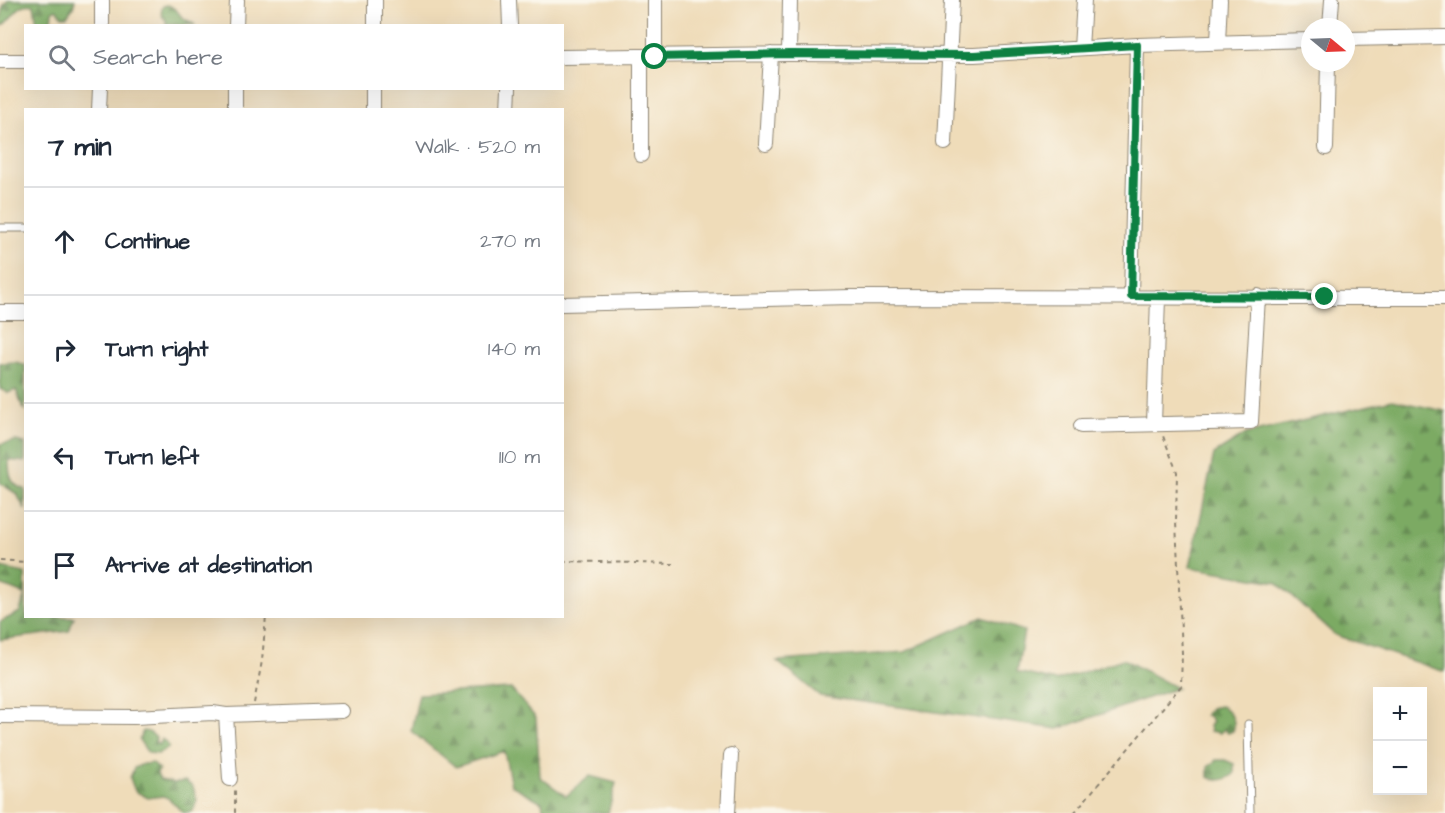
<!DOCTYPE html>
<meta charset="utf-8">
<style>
body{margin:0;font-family:"Architects Daughter",sans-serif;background:#f2f2f3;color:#1f2937}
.controls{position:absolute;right:18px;bottom:18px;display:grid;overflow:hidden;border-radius:0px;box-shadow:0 6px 24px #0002}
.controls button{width:54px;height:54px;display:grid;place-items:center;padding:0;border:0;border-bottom:2px solid #e0e1e3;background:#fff;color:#1f2937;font:30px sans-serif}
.compass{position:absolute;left:1301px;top:18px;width:54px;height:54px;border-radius:50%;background:#fff;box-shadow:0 6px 24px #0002;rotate:109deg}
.stop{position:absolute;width:18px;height:18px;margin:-14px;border:4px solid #0b8043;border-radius:50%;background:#fff}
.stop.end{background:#0b8043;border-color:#fff;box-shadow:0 2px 6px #0008}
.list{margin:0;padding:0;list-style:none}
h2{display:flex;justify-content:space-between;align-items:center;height:78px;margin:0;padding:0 24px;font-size:26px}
h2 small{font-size:20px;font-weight:400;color:#747a83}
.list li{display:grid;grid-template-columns:39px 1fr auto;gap:18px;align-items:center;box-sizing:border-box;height:108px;padding:0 24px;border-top:2px solid #e0e1e3}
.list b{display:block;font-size:22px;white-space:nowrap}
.list em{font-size:20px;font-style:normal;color:#747a83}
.icon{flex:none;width:33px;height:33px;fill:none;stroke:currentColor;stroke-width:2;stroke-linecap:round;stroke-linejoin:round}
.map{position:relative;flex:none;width:1445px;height:813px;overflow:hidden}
.search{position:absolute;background:#fff;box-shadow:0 6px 24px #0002;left:24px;top:24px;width:540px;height:66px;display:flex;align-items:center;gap:15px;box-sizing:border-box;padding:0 21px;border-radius:0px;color:#747a83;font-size:22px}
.panel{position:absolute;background:#fff;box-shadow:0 6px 24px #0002;left:24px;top:108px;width:540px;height:510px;border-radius:0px}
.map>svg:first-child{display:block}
.forest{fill:url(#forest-firs);stroke:#546a48;stroke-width:1.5}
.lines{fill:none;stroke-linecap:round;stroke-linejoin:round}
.lane-casing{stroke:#8d8472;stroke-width:9}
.street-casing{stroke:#8d8472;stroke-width:16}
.path{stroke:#8d8472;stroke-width:2;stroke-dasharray:4.5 4.5;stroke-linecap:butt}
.lane{stroke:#fff;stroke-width:7}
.street{stroke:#fff;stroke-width:14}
.route{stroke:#0b8043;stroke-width:8}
</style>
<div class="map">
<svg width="1445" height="813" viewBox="0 0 1445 813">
<defs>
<pattern id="forest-firs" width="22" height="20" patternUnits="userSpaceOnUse" patternTransform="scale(1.5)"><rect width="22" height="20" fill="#7caa64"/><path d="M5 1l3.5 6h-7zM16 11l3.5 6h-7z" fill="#668b53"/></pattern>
</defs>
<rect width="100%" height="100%" fill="#fbf7ec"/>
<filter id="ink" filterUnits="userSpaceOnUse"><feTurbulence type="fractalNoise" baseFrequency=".0167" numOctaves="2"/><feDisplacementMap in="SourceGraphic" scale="12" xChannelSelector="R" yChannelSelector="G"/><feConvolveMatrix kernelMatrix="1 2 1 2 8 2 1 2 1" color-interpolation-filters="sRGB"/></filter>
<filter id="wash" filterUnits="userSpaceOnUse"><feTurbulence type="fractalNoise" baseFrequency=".008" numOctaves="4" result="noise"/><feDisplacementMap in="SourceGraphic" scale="24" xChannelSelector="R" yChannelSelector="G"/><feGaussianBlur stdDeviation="1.35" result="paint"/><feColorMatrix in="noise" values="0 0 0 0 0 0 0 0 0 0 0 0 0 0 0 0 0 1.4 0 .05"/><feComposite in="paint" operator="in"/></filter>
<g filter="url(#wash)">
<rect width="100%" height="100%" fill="#efdcb9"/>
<!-- forest -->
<path class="forest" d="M 8,0 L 75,0 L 73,8 L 67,16 L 62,16 L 56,9 L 52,12 L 51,21 L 48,25 L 37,24 L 34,5 C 16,1 14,20 0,27 L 0,16 L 2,16 L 3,7 Z
M 168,5 C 180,10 175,11 183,18 C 187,21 191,21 195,25 L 166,25 L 166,20 C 161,15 160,13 163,6 Z
M 16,362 L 25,365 L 25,410 L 23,408 L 16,390 L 8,393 L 0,389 L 0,363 Z
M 1392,400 L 1445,411 L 1445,672 L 1335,635 L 1276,582 L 1190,567 L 1214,454 L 1246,434 Z
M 16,441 L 25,443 L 25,462 L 9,460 C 9,474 10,486 25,489 L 25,510 L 17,494 L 0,483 L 0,444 Z
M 0,568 L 25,573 L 26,616 L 74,617 L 69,631 L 0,640 L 0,622 L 20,612 L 25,594 L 0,585 Z
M 982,617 L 1024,631 L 1017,672 L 1056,681 L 1123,659 L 1177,688 L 1058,729 L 820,696 L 777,661 L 905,652 Z
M 511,689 L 536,718 L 540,777 L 566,796 L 590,776 L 616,783 L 608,813 L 544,813 L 542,802 L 511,785 L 504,751 L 456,767 L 411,731 L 419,694 Z
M 1220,706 C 1230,710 1237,721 1233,731 L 1228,733 L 1224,729 L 1220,733 L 1210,731 L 1209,726 L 1212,722 L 1210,717 L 1205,715 L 1210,708 Z
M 143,731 C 149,731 152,733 156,738 L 155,743 L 160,744 L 162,739 L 169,746 L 167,749 L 158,754 L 148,753 L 139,740 Z
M 1216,760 L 1225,760 L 1234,764 L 1234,774 C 1225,781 1219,781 1208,777 L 1208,767 Z
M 153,763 L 159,770 L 157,774 L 160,780 L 175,783 L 185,781 L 193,787 L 197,801 L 193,811 L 184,813 L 168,798 L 163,796 L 148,798 L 135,791 L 130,778 L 134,768 L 143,764 Z"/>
</g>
<g filter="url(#ink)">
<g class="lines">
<!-- lane casing -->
<g class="lane-casing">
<path id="lane" d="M 0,228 L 26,228
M 1248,724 L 1250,813"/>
</g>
<!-- street casing -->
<g class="street-casing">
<path id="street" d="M 509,0 L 510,26
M 655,0 L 655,57
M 102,26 L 102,0
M 236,26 L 237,0
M 375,26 L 375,0
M 1330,27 L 1332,0
M 1346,39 L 1445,37
M 1218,42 L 1220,0
M 1081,48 L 1084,0
M 789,54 L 790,0
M 562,57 L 789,54 L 974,55 L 1137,45 L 1310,40
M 0,61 L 26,61
M 99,110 L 100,88
M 235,110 L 235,88
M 373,110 L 373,88
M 508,110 L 509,88
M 945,143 L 952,0
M 766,144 L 771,54
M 1326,148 L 1328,63
M 641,155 L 641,57
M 1131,296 L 1137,45
M 562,304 L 851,297 L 1445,298
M 0,312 L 26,312
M 1154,424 L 1158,297
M 1081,426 L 1251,422 L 1258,296
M 226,715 L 230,779
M 0,716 L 134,717 L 213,713 L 226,715 L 342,711
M 728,813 L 731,755"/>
</g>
<!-- path -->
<path class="path" d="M 0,560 L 26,562
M 562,561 L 673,564
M 254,703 L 262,661 L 266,616
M 235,813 L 235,789
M 1074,813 L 1181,686 L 1182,653 L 1176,522 L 1177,472 L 1163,436"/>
<!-- lane -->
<use href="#lane" class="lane"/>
<!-- street -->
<use href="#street" class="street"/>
</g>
</g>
<g class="lines" filter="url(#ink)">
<!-- route -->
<path class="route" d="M 655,57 L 789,54 L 974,55 L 1137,45 L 1131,296 L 1325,297"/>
</g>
</svg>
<div class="controls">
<button>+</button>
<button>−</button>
</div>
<svg class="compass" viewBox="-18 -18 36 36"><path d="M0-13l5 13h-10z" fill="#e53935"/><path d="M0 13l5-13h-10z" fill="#747a83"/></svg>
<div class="stop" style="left:655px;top:57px"></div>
<div class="stop end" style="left:1325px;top:297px"></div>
<div class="search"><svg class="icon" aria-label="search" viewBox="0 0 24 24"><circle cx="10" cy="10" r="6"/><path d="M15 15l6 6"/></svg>Search here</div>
<section class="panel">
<h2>7 min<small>Walk · 520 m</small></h2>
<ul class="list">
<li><svg class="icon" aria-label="ahead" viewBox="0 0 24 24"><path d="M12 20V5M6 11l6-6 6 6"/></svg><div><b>Continue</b></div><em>270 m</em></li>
<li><svg class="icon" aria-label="right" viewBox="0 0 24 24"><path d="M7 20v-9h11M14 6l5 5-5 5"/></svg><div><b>Turn right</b></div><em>140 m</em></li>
<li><svg class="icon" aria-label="left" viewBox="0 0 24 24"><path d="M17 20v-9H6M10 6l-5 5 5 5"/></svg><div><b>Turn left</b></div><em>110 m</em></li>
<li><svg class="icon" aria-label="arrive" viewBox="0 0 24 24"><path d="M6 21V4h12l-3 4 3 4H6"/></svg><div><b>Arrive at destination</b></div></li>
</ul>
</section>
</div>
